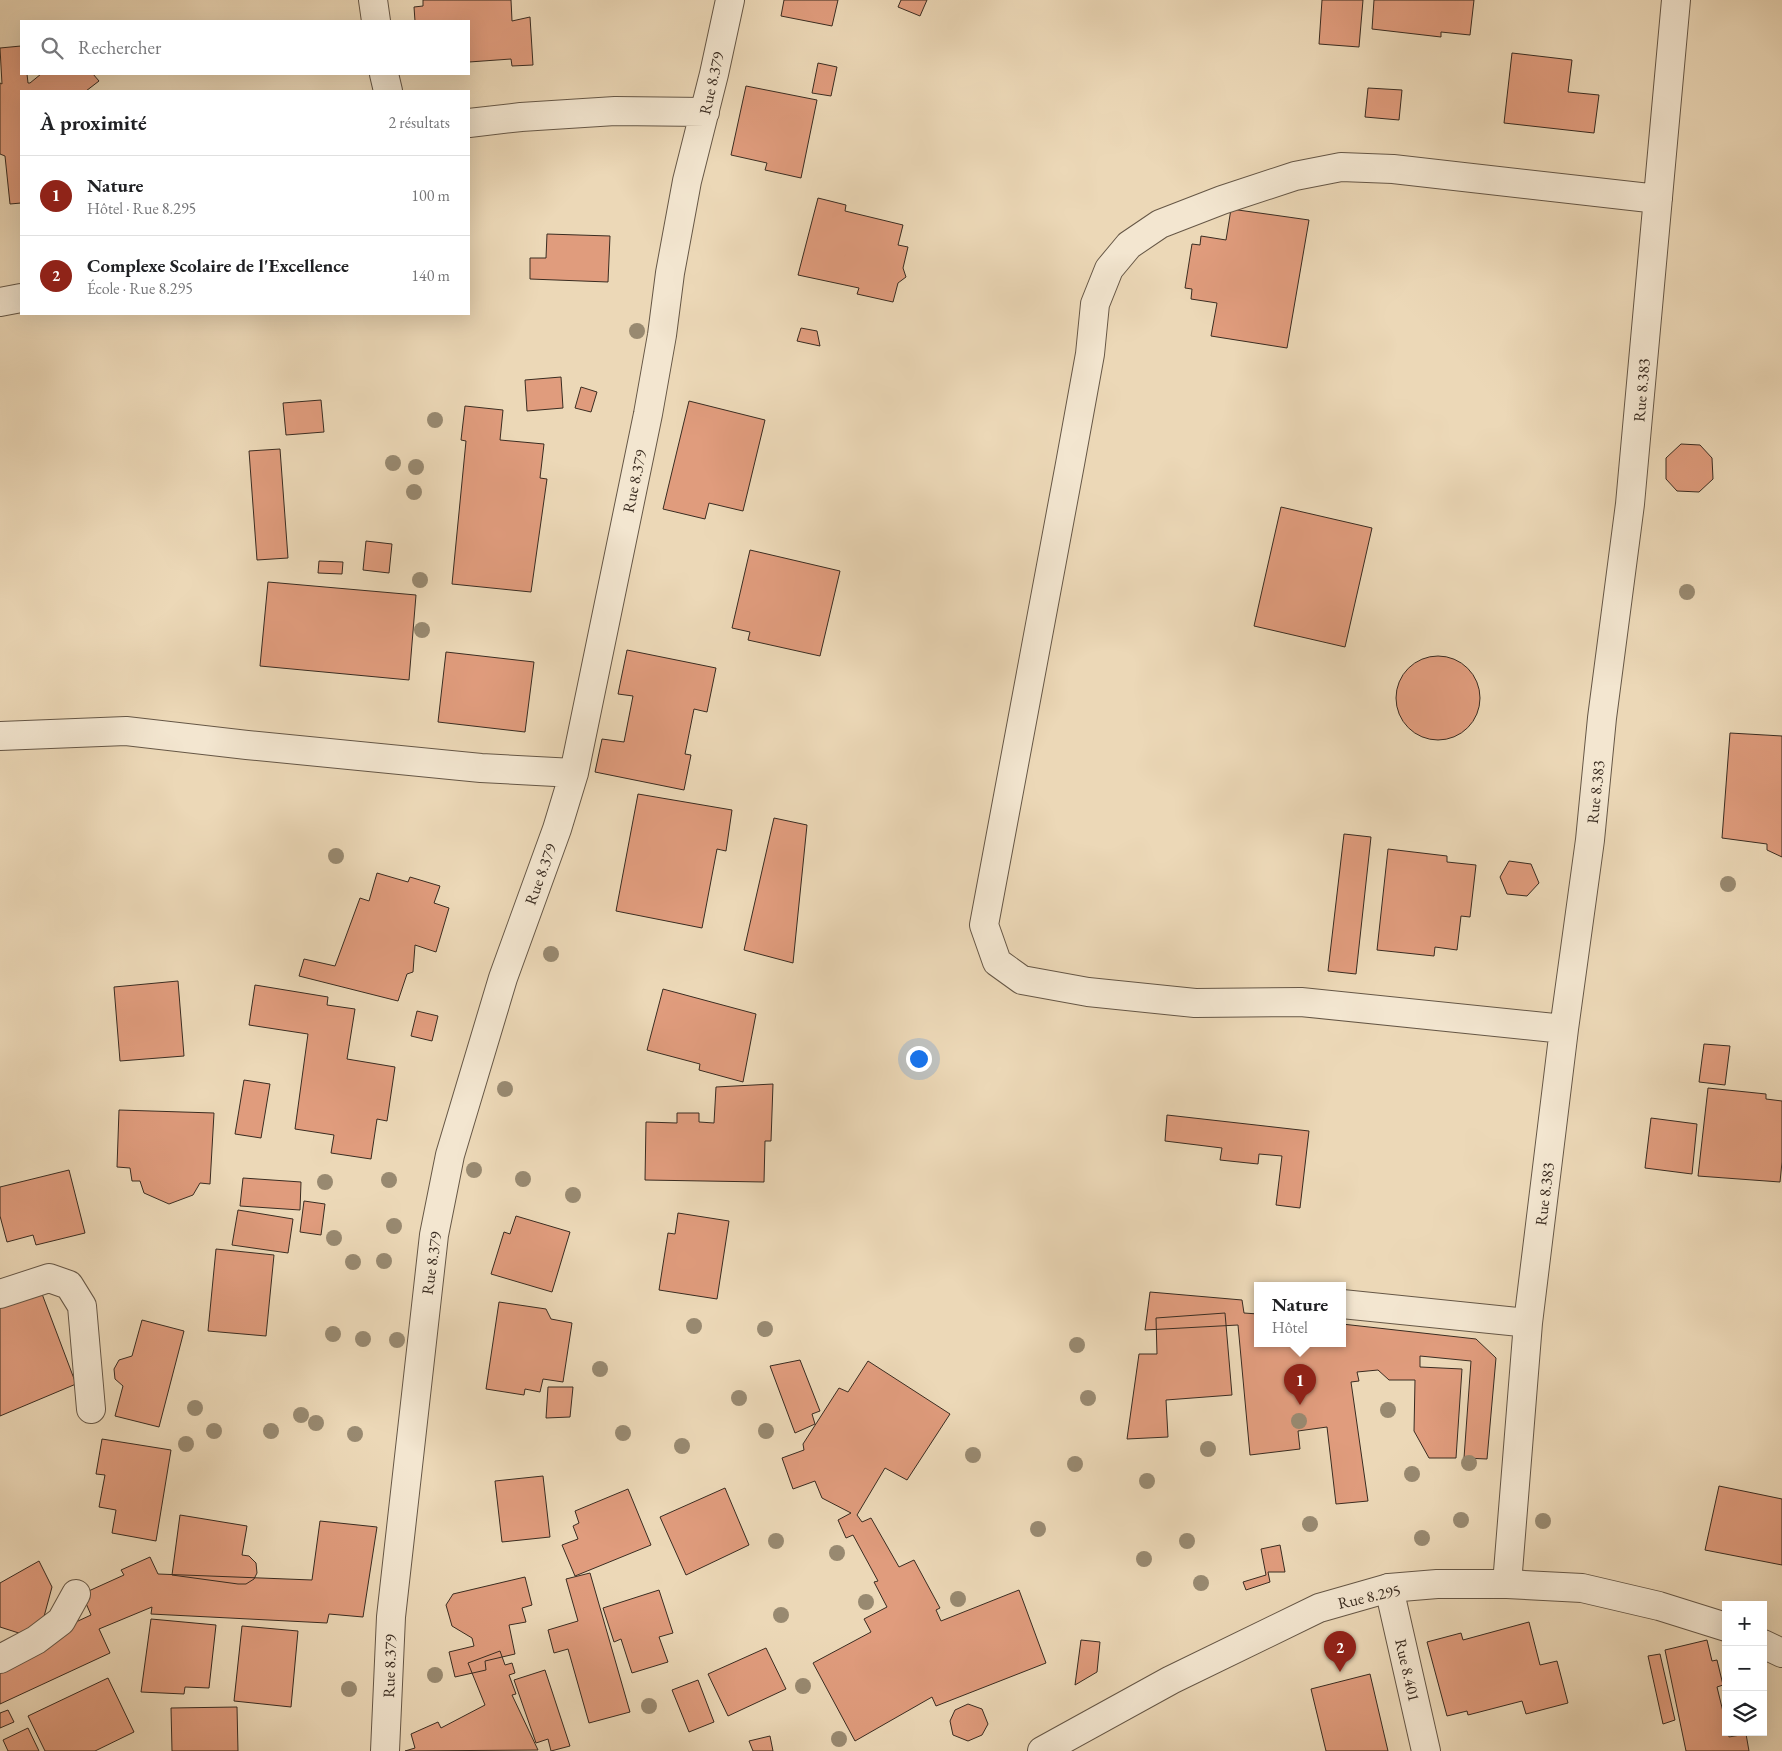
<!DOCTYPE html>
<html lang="fr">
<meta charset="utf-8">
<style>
body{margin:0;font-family:"EB Garamond",serif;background:#f2f2f2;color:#202124}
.controls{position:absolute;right:15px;bottom:15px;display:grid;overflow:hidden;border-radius:0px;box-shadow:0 5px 20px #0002}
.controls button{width:45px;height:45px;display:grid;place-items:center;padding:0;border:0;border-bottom:1px solid #e0e0e0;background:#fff;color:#202124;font:25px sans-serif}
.you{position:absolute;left:918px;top:1058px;width:18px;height:18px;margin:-12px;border:4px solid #fff;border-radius:50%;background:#1a73e8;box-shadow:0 0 0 8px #1a73e833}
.badge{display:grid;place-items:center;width:32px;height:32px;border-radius:50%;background:#8f2418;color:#fff;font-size:16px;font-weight:700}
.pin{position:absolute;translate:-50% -41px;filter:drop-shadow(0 1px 2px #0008)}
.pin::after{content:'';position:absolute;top:26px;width:18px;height:15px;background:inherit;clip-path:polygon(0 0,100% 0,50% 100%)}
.popup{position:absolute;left:1254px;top:1282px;width:92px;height:65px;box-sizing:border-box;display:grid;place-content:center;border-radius:0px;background:#fff;filter:drop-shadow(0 1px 4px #0005);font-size:16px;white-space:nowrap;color:#757577}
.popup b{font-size:19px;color:#202124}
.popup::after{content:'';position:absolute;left:50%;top:100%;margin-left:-10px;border:10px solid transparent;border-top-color:#fff}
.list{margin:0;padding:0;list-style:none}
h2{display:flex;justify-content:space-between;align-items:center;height:65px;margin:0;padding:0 20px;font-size:21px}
h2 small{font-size:16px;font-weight:400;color:#757577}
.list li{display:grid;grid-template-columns:32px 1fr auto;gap:15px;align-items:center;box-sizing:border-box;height:80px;padding:0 20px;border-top:1px solid #e0e0e0}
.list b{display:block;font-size:19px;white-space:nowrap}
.list p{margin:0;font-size:16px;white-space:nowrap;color:#757577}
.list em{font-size:16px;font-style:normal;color:#757577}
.icon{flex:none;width:28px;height:28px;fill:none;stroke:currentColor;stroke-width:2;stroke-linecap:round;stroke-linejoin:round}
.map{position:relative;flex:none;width:1782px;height:1751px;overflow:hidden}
.search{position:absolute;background:#fff;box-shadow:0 5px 20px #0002;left:20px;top:20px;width:450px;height:55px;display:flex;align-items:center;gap:12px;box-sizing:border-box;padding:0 18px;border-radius:0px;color:#757577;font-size:19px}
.panel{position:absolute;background:#fff;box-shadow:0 5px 20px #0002;left:20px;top:90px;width:450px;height:225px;border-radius:0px}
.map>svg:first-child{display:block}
.building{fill:#e09c7d;stroke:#3a2c21}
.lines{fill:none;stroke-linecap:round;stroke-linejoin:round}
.minor-casing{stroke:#665746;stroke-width:30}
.tertiary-casing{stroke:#665746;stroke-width:30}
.minor{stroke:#f3e6d0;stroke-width:28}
.tertiary{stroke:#f3e6d0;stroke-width:28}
.tree{fill:#988970}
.labels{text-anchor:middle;stroke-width:5;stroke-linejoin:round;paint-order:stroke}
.street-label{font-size:16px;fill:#3a2c21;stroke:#f3e6d0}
</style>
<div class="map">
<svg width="1782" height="1751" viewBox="0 0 1782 1751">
<rect width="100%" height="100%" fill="#ecd8b7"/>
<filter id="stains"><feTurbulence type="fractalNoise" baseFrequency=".004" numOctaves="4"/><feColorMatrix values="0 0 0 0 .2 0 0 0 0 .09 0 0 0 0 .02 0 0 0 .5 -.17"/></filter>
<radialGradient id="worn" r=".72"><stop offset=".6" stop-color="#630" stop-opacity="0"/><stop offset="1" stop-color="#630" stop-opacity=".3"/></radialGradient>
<!-- building -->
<path class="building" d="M 423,0 L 511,0 L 512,21 L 530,17 L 533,65 L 512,66 L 511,59 L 469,62 L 469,21 L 415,21 L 414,7 L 423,6 Z
M 784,0 L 838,0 L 832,26 L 781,16 Z
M 901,0 L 927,0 L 920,16 L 898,7 Z
M 1322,0 L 1363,0 L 1359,47 L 1319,44 Z
M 1374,0 L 1474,0 L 1470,35 L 1441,32 L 1441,37 L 1372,29 Z
M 21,46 L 21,74 L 27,74 L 28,83 L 30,83 L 41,74 L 93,74 L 99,81 L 86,91 L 21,91 L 21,203 L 10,204 L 5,156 L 0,154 L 0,83 L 2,84 L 0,48 Z
M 1512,53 L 1572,60 L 1568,92 L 1599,95 L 1594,133 L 1504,123 Z
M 818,63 L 837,67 L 831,96 L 812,93 Z
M 746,86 L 817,100 L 801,178 L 765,170 L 767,163 L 731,155 Z
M 1368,88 L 1402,90 L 1399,120 L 1365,117 Z
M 818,198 L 846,205 L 845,211 L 903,225 L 898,245 L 908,247 L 903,268 L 906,277 L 898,283 L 893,302 L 857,294 L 859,288 L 798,275 Z
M 1231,209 L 1309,220 L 1287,348 L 1211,336 L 1217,303 L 1191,299 L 1192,289 L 1185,288 L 1192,244 L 1200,245 L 1201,236 L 1226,240 Z
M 547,234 L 610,236 L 608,282 L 530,279 L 530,258 L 546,258 Z
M 801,328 L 817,331 L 820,346 L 797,341 Z
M 561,377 L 563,408 L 527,411 L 525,380 Z
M 581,387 L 597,392 L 591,412 L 575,408 Z
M 321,400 L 324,432 L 286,435 L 283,403 Z
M 689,401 L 765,420 L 743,511 L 709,503 L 705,519 L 663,509 Z
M 465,406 L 503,410 L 500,440 L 544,444 L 540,478 L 547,479 L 531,592 L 452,584 L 466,441 L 461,440 Z
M 1681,444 L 1700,445 L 1712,458 L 1713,479 L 1699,492 L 1677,491 L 1666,479 L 1666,458 Z
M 280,449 L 288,558 L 257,560 L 249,451 Z
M 1281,507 L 1372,528 L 1345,647 L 1254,626 Z
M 366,541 L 392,544 L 389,573 L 363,570 Z
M 750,550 L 840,571 L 820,656 L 748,640 L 750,632 L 732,628 Z
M 319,561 L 343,562 L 342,574 L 318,573 Z
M 268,582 L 416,595 L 409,680 L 260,666 Z
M 627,650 L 716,668 L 707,712 L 694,709 L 685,754 L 691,755 L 684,790 L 595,772 L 602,739 L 624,742 L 633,696 L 618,694 Z
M 446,652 L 534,662 L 525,732 L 438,722 Z
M1396 698a42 42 0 1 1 84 0a42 42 0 1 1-84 0Z
M 1730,733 L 1782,736 L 1782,857 L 1767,850 L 1767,844 L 1722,838 Z
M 638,794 L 732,810 L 726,851 L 717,849 L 702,928 L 616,911 Z
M 774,818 L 807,825 L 793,963 L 744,950 Z
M 1344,834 L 1371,837 L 1356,974 L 1328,971 Z
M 1388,849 L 1447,856 L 1447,862 L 1476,865 L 1470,917 L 1461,916 L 1457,950 L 1435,947 L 1434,956 L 1377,950 Z
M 1509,861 L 1531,864 L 1539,883 L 1527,896 L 1507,894 L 1500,877 Z
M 377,873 L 408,882 L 410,877 L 440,886 L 434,903 L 449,908 L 436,952 L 415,945 L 413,972 L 407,974 L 398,1001 L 299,976 L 304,959 L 335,966 L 360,898 L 369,901 Z
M 178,981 L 184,1056 L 120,1061 L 114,987 Z
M 255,985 L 328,997 L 327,1005 L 355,1009 L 347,1059 L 395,1067 L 387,1121 L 377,1119 L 371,1159 L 331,1153 L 334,1135 L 295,1129 L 308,1034 L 249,1025 Z
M 663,989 L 756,1014 L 743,1082 L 699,1070 L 700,1064 L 647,1050 Z
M 417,1011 L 438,1016 L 432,1041 L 411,1036 Z
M 1704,1044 L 1730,1046 L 1725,1085 L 1699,1082 Z
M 244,1080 L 270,1084 L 261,1138 L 235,1134 Z
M 773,1084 L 771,1141 L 765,1141 L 764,1182 L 645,1180 L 646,1122 L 677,1123 L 677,1113 L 699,1113 L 699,1122 L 714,1123 L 716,1087 Z
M 1708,1088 L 1766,1094 L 1766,1099 L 1782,1101 L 1782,1162 L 1780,1182 L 1698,1176 Z
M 119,1110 L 214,1113 L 210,1184 L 200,1183 L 193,1195 L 169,1204 L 144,1193 L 140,1181 L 132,1181 L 130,1168 L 117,1167 Z
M 1167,1115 L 1309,1131 L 1300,1208 L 1276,1205 L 1282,1156 L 1259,1154 L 1258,1164 L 1220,1160 L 1222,1148 L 1165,1141 Z
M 1651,1118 L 1697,1124 L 1692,1174 L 1645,1168 Z
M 69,1170 L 85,1233 L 36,1245 L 33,1235 L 7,1242 L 0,1216 L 0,1187 Z
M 243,1178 L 301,1182 L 300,1210 L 240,1206 Z
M 304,1201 L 325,1204 L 321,1235 L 300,1232 Z
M 238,1210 L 293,1219 L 288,1253 L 232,1245 Z
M 678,1213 L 729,1221 L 717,1299 L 659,1290 L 668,1233 L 675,1234 Z
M 516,1216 L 570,1232 L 552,1292 L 491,1274 L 504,1232 L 510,1234 Z
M 216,1249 L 274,1255 L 266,1336 L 208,1331 Z
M 33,1270 L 76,1384 L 0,1416 L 0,1283 Z
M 1150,1292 L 1242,1300 L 1244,1313 L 1258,1314 L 1258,1344 L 1342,1344 L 1342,1324 L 1476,1339 L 1496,1358 L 1487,1459 L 1464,1458 L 1471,1361 L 1420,1356 L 1420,1367 L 1462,1369 L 1456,1458 L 1429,1458 L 1414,1431 L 1415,1380 L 1389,1380 L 1378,1370 L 1357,1372 L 1359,1381 L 1351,1382 L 1368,1501 L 1336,1504 L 1327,1427 L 1298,1431 L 1300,1449 L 1250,1455 L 1238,1325 L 1145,1330 Z
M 499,1302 L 546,1309 L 551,1319 L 572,1323 L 563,1382 L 543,1379 L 540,1392 L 525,1389 L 524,1395 L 486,1389 Z
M 1225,1313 L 1232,1395 L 1166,1400 L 1168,1437 L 1127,1439 L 1139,1354 L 1157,1354 L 1156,1318 Z
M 142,1320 L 184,1331 L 159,1427 L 115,1416 L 123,1386 L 115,1379 L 114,1369 L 119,1360 L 132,1356 Z
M 800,1360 L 820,1411 L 812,1414 L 815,1424 L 795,1433 L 770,1366 Z
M 868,1361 L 950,1414 L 907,1480 L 885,1468 L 857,1515 L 862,1522 L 871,1518 L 899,1567 L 914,1560 L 940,1608 L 936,1610 L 941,1621 L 1019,1590 L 1046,1663 L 936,1706 L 932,1697 L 855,1741 L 813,1663 L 871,1632 L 864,1619 L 887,1607 L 874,1582 L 878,1581 L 853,1535 L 846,1538 L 838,1520 L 851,1513 L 822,1498 L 815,1481 L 793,1489 L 782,1458 L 804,1450 L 803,1444 L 839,1388 L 848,1392 Z
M 548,1387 L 573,1387 L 570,1417 L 546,1418 Z
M 102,1439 L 171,1450 L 156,1541 L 112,1533 L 116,1510 L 99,1507 L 105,1475 L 96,1474 Z
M 543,1476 L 550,1537 L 502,1542 L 495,1481 Z
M 1719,1486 L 1782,1499 L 1782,1565 L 1705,1550 Z
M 725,1488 L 749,1545 L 686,1575 L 660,1517 Z
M 628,1489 L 651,1545 L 575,1576 L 562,1545 L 578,1539 L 573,1526 L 579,1523 L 575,1511 Z
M 180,1515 L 247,1526 L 242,1555 L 249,1556 L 256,1563 L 257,1573 L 254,1579 L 246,1584 L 238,1584 L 172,1575 Z
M 320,1521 L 377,1527 L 363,1617 L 329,1614 L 327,1623 L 151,1614 L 152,1607 L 99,1629 L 110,1653 L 0,1704 L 0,1657 L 91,1615 L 82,1594 L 124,1575 L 121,1570 L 150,1557 L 158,1574 L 312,1580 Z
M 1280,1545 L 1285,1572 L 1268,1572 L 1270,1582 L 1246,1590 L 1243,1582 L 1266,1575 L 1261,1549 Z
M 39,1561 L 52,1587 L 42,1624 L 25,1635 L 0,1627 L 0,1583 Z
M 590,1573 L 630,1712 L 589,1723 L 568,1649 L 554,1653 L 548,1630 L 578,1621 L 566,1579 Z
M 525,1577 L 532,1605 L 522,1608 L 526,1622 L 509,1625 L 515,1654 L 485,1661 L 486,1670 L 455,1677 L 449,1652 L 474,1646 L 472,1638 L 452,1626 L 446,1605 L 453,1594 Z
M 659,1590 L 673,1633 L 659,1637 L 668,1662 L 632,1673 L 621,1639 L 614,1642 L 603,1608 Z
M 151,1619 L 216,1625 L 209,1688 L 185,1687 L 184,1694 L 141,1692 Z
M 1529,1622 L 1540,1665 L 1557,1661 L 1568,1703 L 1526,1714 L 1522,1701 L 1468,1715 L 1467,1711 L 1447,1716 L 1427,1642 L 1461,1633 L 1463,1640 Z
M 242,1626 L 298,1631 L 291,1707 L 234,1701 Z
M 1081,1640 L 1100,1642 L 1097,1672 L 1075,1685 Z
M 1707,1640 L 1712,1661 L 1717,1660 L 1723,1685 L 1717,1687 L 1726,1724 L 1726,1732 L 1728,1732 L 1729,1737 L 1746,1734 L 1749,1751 L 1686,1751 L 1665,1650 Z
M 766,1648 L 786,1689 L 728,1716 L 708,1674 Z
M 500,1651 L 505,1665 L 512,1663 L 515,1673 L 509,1675 L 516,1694 L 512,1695 L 538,1750 L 405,1751 L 415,1748 L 411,1734 L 438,1722 L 441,1728 L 485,1705 L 468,1663 Z
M 1660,1654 L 1675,1720 L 1663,1724 L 1648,1656 Z
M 545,1670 L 570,1746 L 551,1751 L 548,1739 L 536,1743 L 514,1680 Z
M 1370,1674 L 1388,1751 L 1326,1751 L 1311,1689 Z
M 108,1678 L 134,1732 L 95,1751 L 45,1751 L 28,1716 Z
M 698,1680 L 714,1722 L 689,1732 L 672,1690 Z
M 968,1704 L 982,1709 L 988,1724 L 982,1735 L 968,1741 L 953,1735 L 950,1721 L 955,1710 Z
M 237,1707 L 238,1751 L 172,1751 L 171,1708 Z
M 8,1710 L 14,1722 L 0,1728 L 0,1713 Z
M 28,1728 L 39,1751 L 8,1751 L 3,1740 Z
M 770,1736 L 773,1751 L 753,1751 L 749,1741 Z"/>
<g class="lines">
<!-- minor casing -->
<g class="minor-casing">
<path id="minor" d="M 373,0 L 376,21
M 384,74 L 388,91
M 469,123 L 521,117 L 615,111 L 705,112
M 0,302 L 21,298
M 0,736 L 126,731 L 247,745 L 481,768 L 574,773
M 1564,1029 L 1301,1002 L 1195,1003 L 1088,992 L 1022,980 L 997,962 L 984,925 L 1070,464 L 1090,354 L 1095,304 L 1109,269 L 1129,245 L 1160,224 L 1222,200 L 1295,176 L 1341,167 L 1393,169 L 1658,199
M 0,1294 L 49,1278 L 69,1285 L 82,1306 L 91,1409
M 1342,1304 L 1528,1323
M 1507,1584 L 1528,1323 L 1564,1029 L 1590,840 L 1602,718 L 1630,504 L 1676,0
M 1389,1588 L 1426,1751
M 0,1659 L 36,1640 L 61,1621 L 76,1594
M 385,1751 L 391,1617 L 434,1235 L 450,1155 L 503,978 L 557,829 L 574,773 L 648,414 L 662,335 L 670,273 L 687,181 L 714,74 L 730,0"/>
</g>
<!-- tertiary casing -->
<g class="tertiary-casing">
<path id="tertiary" d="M 1763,1644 L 1782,1653
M 1042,1751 L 1171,1680 L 1319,1608 L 1389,1588 L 1437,1584 L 1507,1584 L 1582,1588 L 1659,1606 L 1726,1627"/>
</g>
<!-- minor -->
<use href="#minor" class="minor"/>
<!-- tertiary -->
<use href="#tertiary" class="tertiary"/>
</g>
<!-- trees -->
<g class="tree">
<circle cx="637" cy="331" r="8"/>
<circle cx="435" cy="420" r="8"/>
<circle cx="393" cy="463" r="8"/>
<circle cx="416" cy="467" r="8"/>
<circle cx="414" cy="492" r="8"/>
<circle cx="420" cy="580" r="8"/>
<circle cx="1687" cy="592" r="8"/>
<circle cx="422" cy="630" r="8"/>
<circle cx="336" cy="856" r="8"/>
<circle cx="1728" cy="884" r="8"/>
<circle cx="551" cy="954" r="8"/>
<circle cx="505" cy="1089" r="8"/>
<circle cx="474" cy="1170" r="8"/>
<circle cx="523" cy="1179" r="8"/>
<circle cx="389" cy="1180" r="8"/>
<circle cx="325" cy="1182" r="8"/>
<circle cx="573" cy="1195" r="8"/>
<circle cx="394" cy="1226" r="8"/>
<circle cx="334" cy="1238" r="8"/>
<circle cx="384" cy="1261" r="8"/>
<circle cx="353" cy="1262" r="8"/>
<circle cx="694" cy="1326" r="8"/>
<circle cx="765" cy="1329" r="8"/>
<circle cx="333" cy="1334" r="8"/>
<circle cx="363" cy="1339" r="8"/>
<circle cx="397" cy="1340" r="8"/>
<circle cx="1077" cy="1345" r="8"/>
<circle cx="600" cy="1369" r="8"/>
<circle cx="739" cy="1398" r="8"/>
<circle cx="1088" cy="1398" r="8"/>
<circle cx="195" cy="1408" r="8"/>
<circle cx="1388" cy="1410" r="8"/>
<circle cx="301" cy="1415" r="8"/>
<circle cx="1299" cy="1421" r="8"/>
<circle cx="316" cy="1423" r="8"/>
<circle cx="214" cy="1431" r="8"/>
<circle cx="271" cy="1431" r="8"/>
<circle cx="766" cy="1431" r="8"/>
<circle cx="623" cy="1433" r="8"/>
<circle cx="355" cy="1434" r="8"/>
<circle cx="186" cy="1444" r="8"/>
<circle cx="682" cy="1446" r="8"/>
<circle cx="1208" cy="1449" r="8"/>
<circle cx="973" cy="1455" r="8"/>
<circle cx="1469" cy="1463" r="8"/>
<circle cx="1075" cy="1464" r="8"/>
<circle cx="1412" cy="1474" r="8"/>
<circle cx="1147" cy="1481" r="8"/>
<circle cx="1461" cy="1520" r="8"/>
<circle cx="1543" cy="1521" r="8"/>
<circle cx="1310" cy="1524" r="8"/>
<circle cx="1038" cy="1529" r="8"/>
<circle cx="1422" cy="1538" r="8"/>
<circle cx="776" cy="1541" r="8"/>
<circle cx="1187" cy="1541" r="8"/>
<circle cx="837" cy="1553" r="8"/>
<circle cx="1144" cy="1559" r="8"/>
<circle cx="1201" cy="1583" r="8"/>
<circle cx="958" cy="1599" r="8"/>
<circle cx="866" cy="1602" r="8"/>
<circle cx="781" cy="1615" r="8"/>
<circle cx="435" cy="1675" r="8"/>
<circle cx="803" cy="1686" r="8"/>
<circle cx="349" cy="1689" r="8"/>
<circle cx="649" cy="1706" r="8"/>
<circle cx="839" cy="1739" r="8"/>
</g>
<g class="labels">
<!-- street labels -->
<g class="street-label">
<text transform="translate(711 83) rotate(-77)" y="6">Rue 8.379</text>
<text transform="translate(1641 390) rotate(-85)" y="6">Rue 8.383</text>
<text transform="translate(634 481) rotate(-78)" y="6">Rue 8.379</text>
<text transform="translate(1595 792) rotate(-84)" y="6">Rue 8.383</text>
<text transform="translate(540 874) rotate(-70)" y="6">Rue 8.379</text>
<text transform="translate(1544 1194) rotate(-83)" y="6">Rue 8.383</text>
<text transform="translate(431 1263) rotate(-82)" y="6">Rue 8.379</text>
<text transform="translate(1369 1596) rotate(-13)" y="6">Rue 8.295</text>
<text transform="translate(389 1666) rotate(-88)" y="6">Rue 8.379</text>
<text transform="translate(1408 1670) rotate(77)" y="6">Rue 8.401</text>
</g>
</g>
<rect width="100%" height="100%" filter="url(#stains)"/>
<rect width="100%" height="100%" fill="url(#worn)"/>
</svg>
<div class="controls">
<button>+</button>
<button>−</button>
<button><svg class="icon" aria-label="layers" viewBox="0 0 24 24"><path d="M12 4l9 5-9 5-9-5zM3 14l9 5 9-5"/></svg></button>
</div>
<div class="you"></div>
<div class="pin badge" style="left:1300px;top:1405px">1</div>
<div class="popup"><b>Nature</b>Hôtel</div>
<div class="pin badge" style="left:1340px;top:1672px">2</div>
<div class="search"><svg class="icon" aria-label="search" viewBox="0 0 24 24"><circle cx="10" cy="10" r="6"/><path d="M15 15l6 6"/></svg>Rechercher</div>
<section class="panel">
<h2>À proximité<small>2 résultats</small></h2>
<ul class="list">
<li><span class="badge">1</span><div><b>Nature</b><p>Hôtel · Rue 8.295</p></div><em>100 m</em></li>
<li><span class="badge">2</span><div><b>Complexe Scolaire de l'Excellence</b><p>École · Rue 8.295</p></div><em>140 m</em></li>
</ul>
</section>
</div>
